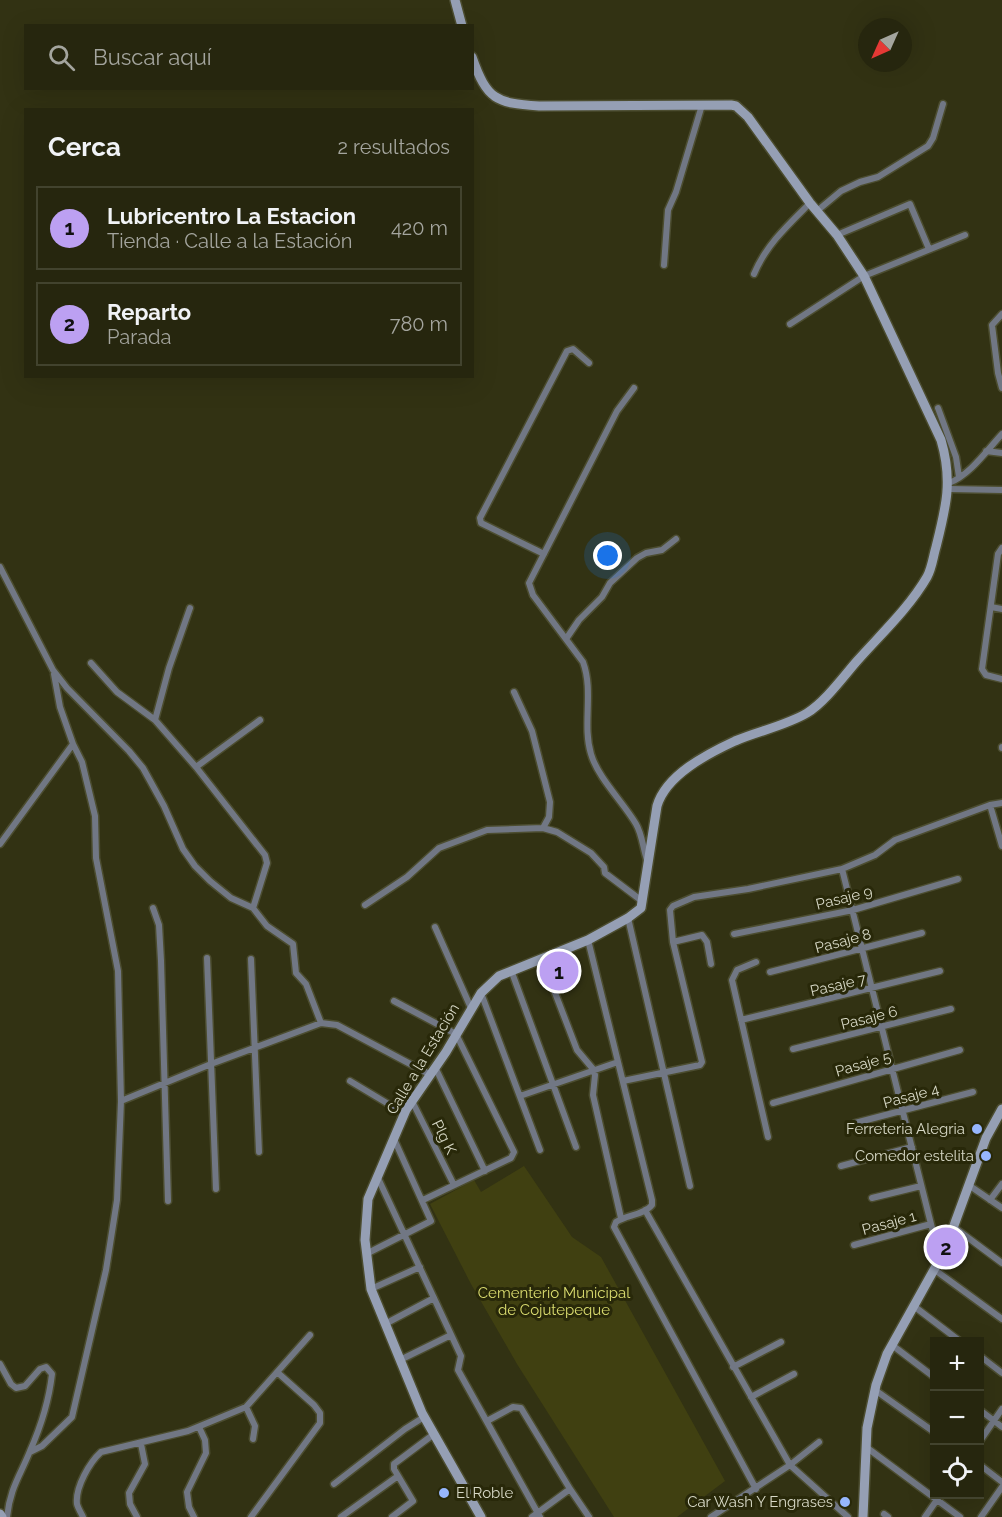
<!DOCTYPE html>
<html lang="es">
<meta charset="utf-8">
<style>
body{margin:0;font-family:Raleway,sans-serif;background:#2e2e17;color:#f1f3f6}
.controls{position:absolute;right:18px;bottom:18px;display:grid;overflow:hidden;border-radius:0px;box-shadow:0 6px 24px #0002}
.controls button{width:54px;height:54px;display:grid;place-items:center;padding:0;border:0;border-bottom:2px solid #42432e;background:#26260e;color:#f1f3f6;font:30px sans-serif}
.compass{position:absolute;left:858px;top:18px;width:54px;height:54px;border-radius:50%;background:#26260e;box-shadow:0 6px 24px #0002;rotate:225deg}
.you{position:absolute;left:608px;top:556px;width:21px;height:21px;margin:-15px;border:4px solid #fff;border-radius:50%;background:#1a73e8;box-shadow:0 0 0 9px #1a73e833}
.badge{display:grid;place-items:center;width:39px;height:39px;border-radius:50%;background:#bca0f2;color:#111;font-size:20px;font-weight:700}
.pin{position:absolute;translate:-50% -50%;border:3px solid #fff;box-shadow:0 2px 6px #0006}
.list{margin:0;padding:0;list-style:none}
h2{display:flex;justify-content:space-between;align-items:center;height:78px;margin:0;padding:0 24px;font-size:26px}
h2 small{font-size:20px;font-weight:400;color:#a4a59e}
.list li{display:grid;grid-template-columns:39px 1fr auto;gap:18px;align-items:center;box-sizing:border-box;height:84px;margin:0 12px 12px;padding:0 12px;border:2px solid #42432e;border-radius:0px}
.list b{display:block;font-size:22px;white-space:nowrap}
.list p{margin:0;font-size:20px;white-space:nowrap;color:#a4a59e}
.list em{font-size:20px;font-style:normal;color:#a4a59e}
.icon{flex:none;width:33px;height:33px;fill:none;stroke:currentColor;stroke-width:2;stroke-linecap:round;stroke-linejoin:round}
.map{position:relative;flex:none;width:1002px;height:1517px;overflow:hidden}
.search{position:absolute;background:#26260e;box-shadow:0 6px 24px #0002;left:24px;top:24px;width:450px;height:66px;display:flex;align-items:center;gap:15px;box-sizing:border-box;padding:0 21px;border-radius:0px;color:#a4a59e;font-size:22px}
.panel{position:absolute;background:#26260e;box-shadow:0 6px 24px #0002;left:24px;top:108px;width:450px;height:270px;border-radius:0px}
.map>svg:first-child{display:block}
.green{fill:#404011}
.lines{fill:none;stroke-linecap:round;stroke-linejoin:round}
.street-casing{stroke:#4c4d30;stroke-width:9}
.secondary-casing{stroke:#4c4d30;stroke-width:12}
.street{stroke:#717784;stroke-width:6}
.secondary{stroke:#959fb4;stroke-width:9}
.poi-dot{fill:#96b6fd;stroke:#282809;stroke-width:2}
.labels{text-anchor:middle;stroke-width:6;stroke-linejoin:round;paint-order:stroke}
.street-label{font-size:15px;fill:#d7d8c6;stroke:#282809}
.poi-label{font-size:15px;fill:#d7d8c6;stroke:#282809;text-anchor:end}
.park-label{font-size:15px;fill:#dadc6f;stroke:#282809}
</style>
<div class="map">
<svg width="1002" height="1517" viewBox="0 0 1002 1517">
<rect width="100%" height="100%" fill="#323213"/>
<!-- green -->
<path class="green" d="M 524,1166 L 572,1237 L 601,1257 L 725,1481 L 677,1517 L 614,1517 L 517,1364 L 471,1284 L 430,1204 L 474,1180 L 481,1192 Z"/>
<g class="lines">
<!-- street casing -->
<g class="street-casing">
<path id="street" d="M 817,211 L 841,191 L 860,182 L 878,177 L 928,146 L 933,138 L 943,104
M 837,235 L 910,204 L 929,249
M 664,265 L 668,210 L 676,192 L 702,105
M 754,274 C 766,245 788,225 810,203
M 1002,314 L 992,325 L 998,373 L 1002,388
M 790,324 L 864,276 L 965,235
M 634,388 L 617,411 L 529,583 L 533,595 L 583,662 C 594,692 582,724 591,754 C 598,778 623,802 636,824 C 642,834 643,848 647,860
M 938,408 L 956,457 L 959,477
M 986,451 L 1002,453
M 949,483 C 970,475 987,450 1002,434
M 949,489 L 1002,490
M 1002,548 L 998,554 L 982,669 L 986,675 L 1002,679
M 544,554 L 481,523 L 480,518 L 567,351 L 573,349 L 589,363
M 0,567 L 53,670 L 67,688 L 129,751 L 143,768 L 164,806 L 183,849 L 195,866 L 210,881 L 231,898 L 253,908 L 267,926 L 293,944 L 296,973 L 306,984 L 321,1023
M 991,607 L 1002,609
M 190,608 L 169,668 L 155,720 L 196,767 L 265,855 L 267,863 L 253,908
M 566,639 L 579,620 L 602,597 L 610,583 L 637,558 L 646,553 L 662,550 L 676,539
M 91,663 L 117,692 L 155,720
M 514,692 L 532,731 L 550,802 L 549,817 L 543,828
M 1002,748 L 1002,747
M 196,767 L 260,720
M 990,805 L 1002,846
M 0,844 L 73,744 L 60,707 L 54,674
M 842,869 L 931,1224 L 935,1239 L 945,1250
M 365,905 L 407,877 L 439,848 L 487,830 L 543,828 L 557,832 L 591,853 L 604,867 L 605,873 L 642,901
M 153,908 L 159,925 L 161,961 L 168,1201
M 628,918 L 690,1186
M 435,927 L 471,1008
M 734,934 L 853,910 L 958,879
M 588,940 L 652,1200 L 652,1205 C 644,1215 626,1215 616,1222 L 614,1227 L 756,1489
M 673,942 L 702,935 L 707,942 L 711,964
M 207,958 L 216,1189
M 251,959 L 259,1152
M 542,959 L 577,1050 L 593,1069 L 595,1075 L 593,1095 L 621,1218
M 756,962 L 737,970 L 732,980 L 768,1137
M 511,970 L 576,1147
M 770,972 L 922,933
M 481,993 L 540,1150
M 394,1001 L 456,1034 L 514,1152 L 511,1158 L 423,1200
M 741,1020 L 940,971
M 793,1049 L 951,1009
M 435,1067 L 485,1171
M 350,1081 L 405,1114
M 623,1081 L 700,1065 L 702,1062 L 673,942 L 670,910 L 673,906 L 694,897 L 748,889 L 842,869 L 875,855 L 895,840 L 990,805 L 1002,803
M 520,1096 L 618,1062
M 121,1101 L 211,1064 L 321,1023 L 337,1025 L 429,1074
M 412,1101 L 454,1185
M 773,1103 L 960,1050
M 855,1123 L 973,1092
M 841,1166 L 912,1147
M 377,1176 L 461,1356 L 458,1370 L 540,1517
M 970,1186 L 1002,1208
M 872,1198 L 921,1186
M 990,1200 L 1002,1184
M 645,1210 L 790,1465 L 848,1517
M 955,1228 L 1002,1263
M 854,1245 L 931,1224
M 366,1254 L 431,1221 L 394,1139
M 935,1270 L 1002,1319
M 371,1289 L 420,1267
M 915,1307 L 961,1342
M 385,1324 L 434,1298
M 892,1345 L 934,1377
M 980,1356 L 1002,1373
M 400,1360 L 451,1335
M 0,1364 L 11,1384 L 16,1388 L 25,1386 L 40,1369 L 46,1367 L 52,1374 C 49,1401 41,1426 30,1451 C 20,1476 10,1488 7,1517
M 733,1367 L 781,1342
M 875,1390 L 934,1432
M 751,1397 L 794,1374
M 246,1407 L 255,1426 L 253,1439
M 980,1410 L 1002,1427
M 487,1421 L 513,1407 L 521,1408 L 570,1489
M 980,1441 L 1002,1409
M 866,1447 L 960,1517
M 30,1452 L 42,1446 L 72,1417 L 106,1270 L 117,1200 L 121,1101 L 118,971 L 96,858 L 95,816 L 82,762 L 73,744
M 980,1465 L 1002,1482
M 334,1484 L 405,1429 L 424,1417
M 884,1514 L 888,1517
M 83,1517 C 81,1513 78,1508 77,1504 C 75,1487 90,1462 101,1452 L 188,1431 L 246,1407 L 310,1335
M 137,1517 L 130,1504 L 129,1493 L 145,1464 L 141,1444
M 194,1517 L 189,1507 L 187,1492 L 206,1453 L 205,1440 L 199,1427
M 251,1517 L 320,1423 L 320,1413 L 314,1405 L 277,1372
M 341,1517 L 398,1476
M 392,1517 L 413,1501 L 394,1469 L 394,1464 L 434,1434
M 532,1517 L 570,1489 L 589,1517
M 711,1517 L 790,1465 L 819,1442
M 925,1517 L 941,1494
M 981,1517 L 1002,1487"/>
</g>
<!-- secondary casing -->
<g class="secondary-casing">
<path id="secondary" d="M 455,0 L 462,26
M 472,57 C 487,100 496,103 539,106 L 731,105 L 736,106 L 748,117 L 810,203 L 837,235 L 864,276 L 941,440 C 953,481 946,507 936,547 C 933,557 932,568 927,577 C 909,608 881,634 857,661 C 843,677 825,702 807,713 C 785,726 758,731 735,741 C 707,754 666,775 657,806 L 641,908 L 628,918 L 588,940 L 499,976 L 481,993 L 446,1052 L 406,1110 L 368,1199 L 365,1240 L 371,1289 L 422,1413 L 481,1517
M 0,1514 L 2,1517
M 863,1517 L 867,1428 L 876,1385 L 887,1354 L 945,1250 L 986,1138 L 1002,1109"/>
</g>
<!-- street -->
<use href="#street" class="street"/>
<!-- secondary -->
<use href="#secondary" class="secondary"/>
</g>
<!-- markers -->
<g class="poi-dot">
<circle cx="977" cy="1129" r="6"/>
<circle cx="986" cy="1156" r="6"/>
<circle cx="444" cy="1493" r="6"/>
<circle cx="845" cy="1502" r="6"/>
</g>
<g class="labels">
<!-- street labels -->
<g class="street-label">
<text transform="translate(844 898) rotate(-14)" y="5">Pasaje 9</text>
<text transform="translate(843 941) rotate(-15)" y="5">Pasaje 8</text>
<text transform="translate(838 985) rotate(-13)" y="5">Pasaje 7</text>
<text transform="translate(869 1018) rotate(-14)" y="5">Pasaje 6</text>
<text transform="translate(423 1059) rotate(-59)" y="5">Calle a la Estación</text>
<text transform="translate(863 1064) rotate(-16)" y="5">Pasaje 5</text>
<text transform="translate(911 1096) rotate(-15)" y="5">Pasaje 4</text>
<text transform="translate(444 1137) rotate(64)" y="5">Plg K</text>
<text transform="translate(889 1223) rotate(-15)" y="5">Pasaje 1</text>
</g>
<!-- poi labels -->
<g class="poi-label">
<text x="965" y="1134">Ferreteria Alegria</text>
<text x="974" y="1161">Comedor estelita</text>
<text x="456" y="1498" text-anchor="start">El Roble</text>
<text x="833" y="1507">Car Wash Y Engrases</text>
</g>
<!-- park labels -->
<g class="park-label">
<text x="554" y="1298">Cementerio Municipal<tspan x="554" dy="17">de Cojutepeque</tspan></text>
</g>
</g>
</svg>
<div class="controls">
<button>+</button>
<button>−</button>
<button><svg class="icon" aria-label="locate" viewBox="0 0 24 24"><circle cx="12" cy="12" r="6"/><path d="M12 2v4M12 18v4M2 12h4M18 12h4"/></svg></button>
</div>
<svg class="compass" viewBox="-18 -18 36 36"><path d="M0-13l5 13h-10z" fill="#e53935"/><path d="M0 13l5-13h-10z" fill="#a4a59e"/></svg>
<div class="you"></div>
<div class="pin badge" style="left:559px;top:971px">1</div>
<div class="pin badge" style="left:946px;top:1247px">2</div>
<div class="search"><svg class="icon" aria-label="search" viewBox="0 0 24 24"><circle cx="10" cy="10" r="6"/><path d="M15 15l6 6"/></svg>Buscar aquí</div>
<section class="panel">
<h2>Cerca<small>2 resultados</small></h2>
<ul class="list">
<li><span class="badge">1</span><div><b>Lubricentro La Estacion</b><p>Tienda · Calle a la Estación</p></div><em>420 m</em></li>
<li><span class="badge">2</span><div><b>Reparto</b><p>Parada</p></div><em>780 m</em></li>
</ul>
</section>
</div>
